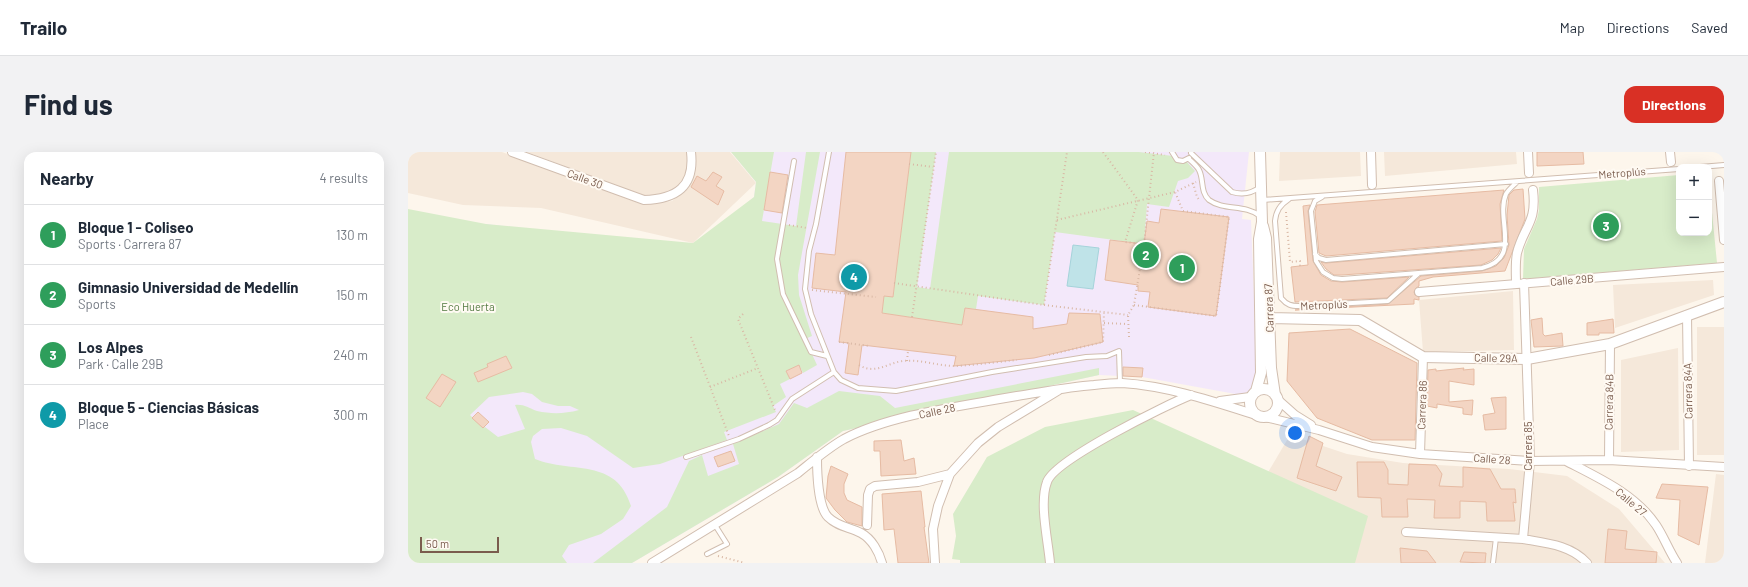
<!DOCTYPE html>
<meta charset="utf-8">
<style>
body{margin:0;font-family:Barlow,sans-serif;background:#f2f2f3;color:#1f2937}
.controls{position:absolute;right:12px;top:12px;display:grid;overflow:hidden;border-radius:8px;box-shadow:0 4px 16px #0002}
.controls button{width:36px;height:36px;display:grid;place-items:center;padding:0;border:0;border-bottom:1px solid #e0e1e3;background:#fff;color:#1f2937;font:20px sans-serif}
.scale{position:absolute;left:12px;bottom:10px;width:79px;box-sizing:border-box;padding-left:4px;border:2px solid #7a5c4d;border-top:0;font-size:11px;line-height:14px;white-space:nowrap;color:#7a5c4d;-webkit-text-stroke:3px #fffaf3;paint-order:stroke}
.you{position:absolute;left:887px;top:281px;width:14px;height:14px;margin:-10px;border:3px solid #fff;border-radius:50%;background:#1a73e8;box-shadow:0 0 0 6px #1a73e833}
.badge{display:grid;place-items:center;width:26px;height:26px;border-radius:50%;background:#d93025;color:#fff;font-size:13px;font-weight:700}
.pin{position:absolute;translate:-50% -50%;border:2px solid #fff;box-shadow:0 1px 4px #0006}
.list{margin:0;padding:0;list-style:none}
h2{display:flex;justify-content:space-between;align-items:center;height:52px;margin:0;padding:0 16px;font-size:17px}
h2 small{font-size:13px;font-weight:400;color:#747a83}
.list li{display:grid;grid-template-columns:26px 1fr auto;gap:12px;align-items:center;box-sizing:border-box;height:60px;padding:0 16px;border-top:1px solid #e0e1e3}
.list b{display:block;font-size:15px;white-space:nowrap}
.list p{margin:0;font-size:13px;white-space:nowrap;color:#747a83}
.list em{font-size:13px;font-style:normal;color:#747a83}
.map{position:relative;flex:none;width:1316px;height:411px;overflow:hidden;border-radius:12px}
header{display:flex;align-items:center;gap:24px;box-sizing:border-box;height:56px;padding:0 20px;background:#fff;border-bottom:1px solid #e0e1e3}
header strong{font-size:19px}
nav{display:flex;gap:22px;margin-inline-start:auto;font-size:14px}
.intro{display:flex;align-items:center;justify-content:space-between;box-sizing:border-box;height:96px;padding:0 24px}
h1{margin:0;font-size:28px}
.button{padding:10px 18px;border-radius:12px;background:#d93025;color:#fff;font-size:14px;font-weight:700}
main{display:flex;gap:24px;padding:0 24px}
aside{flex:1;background:#fff;border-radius:12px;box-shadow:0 4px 16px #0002}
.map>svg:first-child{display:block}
.residential{fill:#f5e8da}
.education{fill:#f3e8fa}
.green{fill:#d8ecc9;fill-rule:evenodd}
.water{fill:#bfe3e8;stroke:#a5d3da}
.building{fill:#f3d5c3;stroke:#e6bba3}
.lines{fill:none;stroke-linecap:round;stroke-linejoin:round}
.service-casing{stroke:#d1beb0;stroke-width:6}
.minor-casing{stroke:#d1beb0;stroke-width:10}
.tertiary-casing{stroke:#d1beb0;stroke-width:12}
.path{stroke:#d9b8a5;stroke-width:2;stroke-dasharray:1 3;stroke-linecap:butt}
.service{stroke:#fff;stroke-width:4}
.minor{stroke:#fff;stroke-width:8}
.tertiary{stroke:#fff;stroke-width:10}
.labels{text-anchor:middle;stroke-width:4;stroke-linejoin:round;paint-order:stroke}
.street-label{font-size:11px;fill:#7a5c4d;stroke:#fffaf3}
.park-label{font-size:11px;fill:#537a41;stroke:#fffaf3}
</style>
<header>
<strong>Trailo</strong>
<nav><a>Map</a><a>Directions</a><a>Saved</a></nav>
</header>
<div class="intro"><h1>Find us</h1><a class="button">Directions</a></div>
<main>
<aside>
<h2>Nearby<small>4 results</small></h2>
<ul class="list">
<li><span class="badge" style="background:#2e9e5b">1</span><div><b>Bloque 1 - Coliseo</b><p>Sports · Carrera 87</p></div><em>130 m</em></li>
<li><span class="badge" style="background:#2e9e5b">2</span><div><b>Gimnasio Universidad de Medellín</b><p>Sports</p></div><em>150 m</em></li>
<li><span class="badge" style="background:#2e9e5b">3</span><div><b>Los Alpes</b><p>Park · Calle 29B</p></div><em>240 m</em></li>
<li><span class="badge" style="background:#0f9aa8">4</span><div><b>Bloque 5 - Ciencias Básicas</b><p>Place</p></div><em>300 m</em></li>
</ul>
</aside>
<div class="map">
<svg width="1316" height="411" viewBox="0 0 1316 411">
<rect width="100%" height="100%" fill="#fdf6ec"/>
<!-- residential -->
<path class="residential" d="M 0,0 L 94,0 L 236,53 L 264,49 L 279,37 L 287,16 L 287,0 L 322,0 L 348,31 L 285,91 L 133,56 L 55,53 L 0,41 Z
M 119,0 L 280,0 L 281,8 L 277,27 L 272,33 L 259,41 L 239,45 Z
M 872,0 L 952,0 L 953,24 L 871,29 Z
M 976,0 L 1108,0 L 1109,12 L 977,24 Z
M 1305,128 L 1306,143 L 1207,176 L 1205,133 Z
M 1105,139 L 1106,198 L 1015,200 L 1011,148 Z
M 1289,175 L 1316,175 L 1316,303 L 1289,303 Z
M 1270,196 L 1271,298 L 1213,300 L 1213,208 Z
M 882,283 L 939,302 L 995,311 L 1101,317 L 1159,324 L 1211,357 L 1257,411 L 834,411 L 849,339 Z
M 1308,322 L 1316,323 L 1316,411 L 1297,411 Z"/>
<!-- education -->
<path class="education" d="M 323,0 L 841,0 L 834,67 L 843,68 L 849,221 L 845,237 L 833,243 L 734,225 L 691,223 L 435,279 L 370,325 L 224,411 L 77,411 L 0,122 L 78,72 L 288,95 L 346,45 L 348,30 Z"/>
<!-- green -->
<path class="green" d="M 323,0 L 366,0 L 354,69 L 388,74 L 398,0 L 412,0 L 390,123 L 391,143 L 404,184 L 397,187 L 409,213 L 395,221 L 391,213 L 378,219 L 382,227 L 372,232 L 378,245 L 365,254 L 368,260 L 316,280 L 319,288 L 252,312 L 225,316 L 179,284 L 153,276 L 134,277 L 125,284 L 123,290 L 127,307 C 164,322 208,305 223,354 L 215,367 L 193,382 L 161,393 L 154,404 L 159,411 L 0,411 L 0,57 L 78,72 L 285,91 L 346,45 L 348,30 ZM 115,240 L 124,242 L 134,250 L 150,254 L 162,254 L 171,258 C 156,262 143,262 129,259 C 120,256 116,252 107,253 L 117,277 L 90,285 L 77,275 L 75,276 L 62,263 L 81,245 Z
M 503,0 L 528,0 L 509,135 L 522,137 L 541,0 L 731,0 L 765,4 L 766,7 L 778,9 L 787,19 L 780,26 L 770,29 L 761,55 L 739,52 L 736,92 L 647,80 L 636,153 L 570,144 L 568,157 L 557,156 L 554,173 L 474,161 L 476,144 L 485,145 Z
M 1271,23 L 1271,81 L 1301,81 L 1301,30 L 1309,111 L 1115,127 L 1116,97 L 1129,67 L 1131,58 L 1131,35 Z
M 691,216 L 691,223 L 435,279 L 370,325 L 224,411 L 185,411 L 259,355 L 281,309 L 294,303 L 300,324 L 331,312 L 325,292 L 371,272 L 386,251 L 399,256 L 431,239 L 472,244 L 487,256 Z
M 725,258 L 960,364 L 947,411 L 552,411 L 552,408 L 544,407 L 548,384 L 545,362 L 579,305 L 637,275 Z"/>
<!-- water -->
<path class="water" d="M 665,93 L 691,96 L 685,137 L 659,134 Z"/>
<!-- building -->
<path class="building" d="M 438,0 L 503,0 L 485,145 L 476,144 L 474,161 L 554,173 L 557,156 L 625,165 L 625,177 L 659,172 L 661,161 L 692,162 L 695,190 L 626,206 L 546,214 L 548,204 L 454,193 L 450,223 L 437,221 L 441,191 L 431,190 L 438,140 L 404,136 L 408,101 L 427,103 Z
M 1129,0 L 1175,0 L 1176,12 L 1129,14 Z
M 305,20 L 314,25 L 308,34 L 316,39 L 310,53 L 283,35 L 289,24 L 298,29 Z
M 362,20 L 380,23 L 374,61 L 356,58 Z
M 1115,37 L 1117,67 L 1097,119 L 1025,125 L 1011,129 L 1011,134 L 1008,136 L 1006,140 L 1007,143 L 1011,145 L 1011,148 L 1006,147 L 1006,152 L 887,158 L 980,152 L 1013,124 L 1074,119 L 1088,114 L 1096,106 L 1101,93 L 1099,63 L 1101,43 L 1106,38 Z
M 1096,38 L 1092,52 L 1094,89 L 918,104 L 911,101 L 907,60 L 909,53 Z
M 902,53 L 900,59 L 905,109 L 913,123 L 923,129 L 934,130 L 1001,125 L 979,146 L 887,150 L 883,115 L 900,113 L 895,54 Z
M 753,57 L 821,65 L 808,164 L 740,155 L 742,140 L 730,139 L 730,133 L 697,128 L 702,88 L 736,92 L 739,69 L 751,71 Z
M 1093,96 L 1090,102 L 1084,108 L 1073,113 L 934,123 L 926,123 L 918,117 L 913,110 L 918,111 Z
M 1134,166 L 1135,182 L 1137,184 L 1154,181 L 1155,194 L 1126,195 L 1123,168 Z
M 1205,167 L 1206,181 L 1191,181 L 1191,183 L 1179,183 L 1179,171 Z
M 942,177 L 1009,211 L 1007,288 L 964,288 L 909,266 L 879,229 L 881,181 Z
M 98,204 L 104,216 L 70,230 L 66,221 L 80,215 L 79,212 Z
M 391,213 L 394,221 L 382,227 L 378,219 Z
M 715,215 L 735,216 L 734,225 L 715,224 Z
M 1056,216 L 1055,218 L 1066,217 L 1066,233 L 1041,229 L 1041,250 L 1065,248 L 1064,263 L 1055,262 L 1055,256 L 1029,252 L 1029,256 L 1019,254 L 1020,218 L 1028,217 L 1028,219 Z
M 34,222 L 48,230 L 32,255 L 18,246 Z
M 1098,245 L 1098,277 L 1077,278 L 1075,263 L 1087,261 L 1083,246 Z
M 70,260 L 81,270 L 75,276 L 64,266 Z
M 901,284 L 915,291 L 908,314 L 934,325 L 928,339 L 889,326 Z
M 493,288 L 496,309 L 506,306 L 508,322 L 473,324 L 472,299 L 466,299 L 466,289 Z
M 323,299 L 327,309 L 310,315 L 306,305 Z
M 949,310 L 976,310 L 980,318 L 980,332 L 1000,333 L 1001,312 L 1028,313 L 1034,322 L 1031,334 L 1055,335 L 1055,315 L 1082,317 L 1093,337 L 1107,337 L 1108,351 L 1105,350 L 1107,369 L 1079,369 L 1078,350 L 1052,349 L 1052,366 L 1026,366 L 1027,348 L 999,347 L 1000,365 L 974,365 L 973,346 L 950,345 Z
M 423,314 L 440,322 L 436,332 L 436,341 L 439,348 L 454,355 L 454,374 L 439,370 L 427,358 L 418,346 L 420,324 Z
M 1254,332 L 1300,335 L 1291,393 L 1270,383 L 1272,348 L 1248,346 Z
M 513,339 L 517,375 L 516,375 L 521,411 L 490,411 L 486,377 L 476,378 L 474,342 Z
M 1200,377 L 1219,379 L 1217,397 L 1249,400 L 1248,411 L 1197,411 Z
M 992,396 L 1019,399 L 1028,411 L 993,411 Z
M 1056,400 L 1078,401 L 1077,411 L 1052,410 Z"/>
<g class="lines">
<!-- service casing -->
<g class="service-casing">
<path id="service" d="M 421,0 L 408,72 L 401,99 L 397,137 L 403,162 L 426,220 L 433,228 L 450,236 L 488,239 L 584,220 L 678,205 L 699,204 L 711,199 L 712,231
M 764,0 L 769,8 L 775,9 L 781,6
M 783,1 L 824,40 C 834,43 843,42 852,35
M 781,7 C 784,10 789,14 791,18 C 796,27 792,40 801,48 C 816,59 837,52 852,64
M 386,9 L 369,107 L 375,142 L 403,200 L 419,204
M 1292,15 L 1316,13
M 914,45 L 907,49 L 903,59 L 908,109 L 915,120 L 925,126 L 934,127 L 1074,116 C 1115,106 1087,68 1098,42 C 1101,37 1105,34 1109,30
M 881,47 C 872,53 868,59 867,69 L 873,146 C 879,153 883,154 891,154 L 980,149 L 1010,122
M 855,48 L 1271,17
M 907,102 L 911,106 L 918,108 L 1098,92
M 278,305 L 331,287 L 361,273 L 369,268 L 384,247 L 426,220
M 299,402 L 319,392 L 307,373
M 1085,411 L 1088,386"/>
</g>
<!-- minor casing -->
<g class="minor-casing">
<path id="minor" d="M 104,0 L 236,48 C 268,47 287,35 283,0
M 963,0 L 964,33
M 1120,0 L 1121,21
M 1262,0 L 1263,10
M 1311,29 L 1316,88
M 1116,131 L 1122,309 L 1115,387 C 1138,391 1163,393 1179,411
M 1108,132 C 1108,122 1107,111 1109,101 C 1116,74 1129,71 1125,38
M 1011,140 L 1316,115
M 1279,163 L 1281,314
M 869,247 L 887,263 L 903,273
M 812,249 L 842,245
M 857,265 L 911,278 L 964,295 L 1012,302 L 1122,309 L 1201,308 L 1316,315
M 1012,302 L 1015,205
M 409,305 C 409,320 410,355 420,365 C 430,375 442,375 453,381 C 464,387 471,400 474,411
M 1201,308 L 1202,192
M 1158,309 C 1191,326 1227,342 1248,373 C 1256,385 1261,399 1269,411
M 459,373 L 460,343 L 462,337 L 467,334 L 510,330 L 542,322
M 998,380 L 1115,387
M 244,411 L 390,321 C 405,309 420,296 436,287 C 484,262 555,254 609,244 C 635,240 660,235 686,233 C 695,232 705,231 714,231 C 760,234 804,249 848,263
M 527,411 L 525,377 L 530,354 L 542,322 L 570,291 L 590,275 L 651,238
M 642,411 C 640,388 631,351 639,330 C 646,308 758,253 783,243"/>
</g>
<!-- tertiary casing -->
<g class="tertiary-casing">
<path id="tertiary" d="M 855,74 L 858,86 L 863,216 L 867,243
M 861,166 L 952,168 L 1015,205 L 1119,207 L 1202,192 L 1316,150
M842 251a14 14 0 1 1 28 0a14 14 0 1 1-28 0Z
M 848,239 L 853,221 L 851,87 L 854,70 L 852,0"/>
</g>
<!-- path -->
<path class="path" d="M 695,0 L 730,48 L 717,90 L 736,92
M 737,0 L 757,3
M 501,12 L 525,15
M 785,31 L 789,45 L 792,49
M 878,60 L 882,110 L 892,109 L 892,114
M 649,68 L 767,40 L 788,30
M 381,73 L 399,76
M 486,131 L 636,153 L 659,0
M 404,138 L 468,145
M 636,153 L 720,163
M 726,153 L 808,164 L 821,65 L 775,59 L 767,40
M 335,162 L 330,167 L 367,258
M 504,165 L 528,0
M 696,171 L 719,172
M 283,185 L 321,284
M 721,185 L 720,163 L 726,153 L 736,92 L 746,0
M 431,190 L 461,194
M 641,203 L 695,190 L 696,161
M 499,209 L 500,199
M 451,213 C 467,223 479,211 495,209 C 512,207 530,214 547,214 C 568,213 589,210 609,208
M 302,235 L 350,216
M 310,404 L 337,411"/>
<!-- service -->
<use href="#service" class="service"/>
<!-- minor -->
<use href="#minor" class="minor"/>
<!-- tertiary -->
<use href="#tertiary" class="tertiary"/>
</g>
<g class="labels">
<!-- street labels -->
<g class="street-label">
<text transform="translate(1214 21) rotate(-5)" y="4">Metroplús</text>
<text transform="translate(177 27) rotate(20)" y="4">Calle 30</text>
<text transform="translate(1164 128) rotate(-5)" y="4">Calle 29B</text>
<text transform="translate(916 153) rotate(-3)" y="4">Metroplús</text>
<text transform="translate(861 156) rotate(-92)" y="4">Carrera 87</text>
<text transform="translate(1088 206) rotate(1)" y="4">Calle 29A</text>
<text transform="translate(1280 239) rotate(-91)" y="4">Carrera 84A</text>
<text transform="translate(1201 250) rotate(-89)" y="4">Carrera 84B</text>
<text transform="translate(1014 253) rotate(-88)" y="4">Carrera 86</text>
<text transform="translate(529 259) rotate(-12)" y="4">Calle 28</text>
<text transform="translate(1120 294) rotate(-90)" y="4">Carrera 85</text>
<text transform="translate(1084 307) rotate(4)" y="4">Calle 28</text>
<text transform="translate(1223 350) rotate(40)" y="4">Calle 27</text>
</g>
<!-- park labels -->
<g class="park-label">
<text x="60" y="159">Eco Huerta</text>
</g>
</g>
</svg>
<div class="controls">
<button>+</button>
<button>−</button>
</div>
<div class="scale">50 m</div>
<div class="you"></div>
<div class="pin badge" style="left:774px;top:116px;background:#2e9e5b">1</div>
<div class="pin badge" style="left:738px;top:103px;background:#2e9e5b">2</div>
<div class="pin badge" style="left:1198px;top:74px;background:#2e9e5b">3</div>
<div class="pin badge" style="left:446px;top:125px;background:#0f9aa8">4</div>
</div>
</main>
